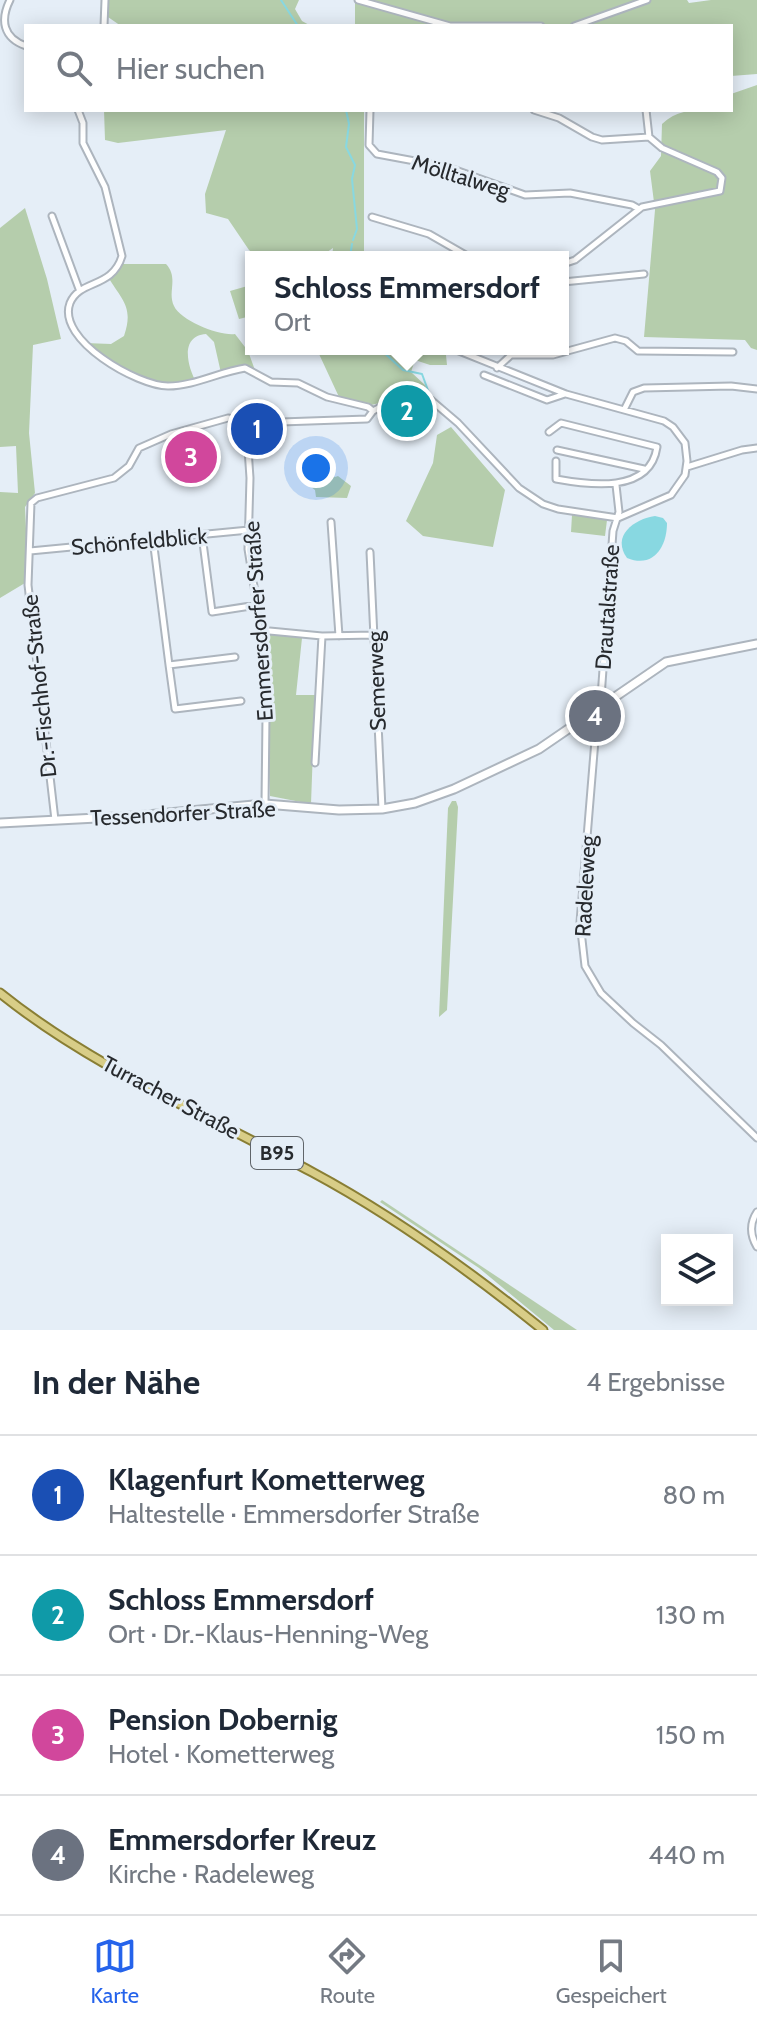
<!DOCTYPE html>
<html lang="de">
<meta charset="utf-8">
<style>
body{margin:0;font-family:Cabin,sans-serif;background:#f2f2f3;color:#1f2937}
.controls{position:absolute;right:24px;bottom:24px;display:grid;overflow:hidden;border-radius:0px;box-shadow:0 4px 20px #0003}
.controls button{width:72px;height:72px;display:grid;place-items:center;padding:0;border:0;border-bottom:2px solid #e0e1e3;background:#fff;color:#1f2937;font:40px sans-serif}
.you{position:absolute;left:316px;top:468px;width:28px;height:28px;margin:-20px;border:6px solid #fff;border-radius:50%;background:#1a73e8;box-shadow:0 0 0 12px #1a73e833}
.badge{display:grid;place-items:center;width:52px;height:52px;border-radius:50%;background:#2563eb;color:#fff;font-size:26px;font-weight:700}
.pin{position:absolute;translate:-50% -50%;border:4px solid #fff;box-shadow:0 2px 8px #0006}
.popup{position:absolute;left:245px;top:251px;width:324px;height:104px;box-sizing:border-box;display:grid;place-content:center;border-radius:0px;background:#fff;filter:drop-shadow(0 2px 6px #0005);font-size:26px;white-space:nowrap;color:#747a83}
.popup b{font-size:30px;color:#1f2937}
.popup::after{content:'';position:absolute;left:50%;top:100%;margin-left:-16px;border:16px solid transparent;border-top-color:#fff}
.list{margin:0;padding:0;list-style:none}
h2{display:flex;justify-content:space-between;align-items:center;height:104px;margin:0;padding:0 32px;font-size:34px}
h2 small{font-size:26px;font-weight:400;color:#747a83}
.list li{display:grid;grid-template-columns:52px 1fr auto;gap:24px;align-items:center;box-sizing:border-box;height:120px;padding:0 32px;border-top:2px solid #e0e1e3}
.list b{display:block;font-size:30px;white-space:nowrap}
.list p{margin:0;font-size:26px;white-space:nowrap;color:#747a83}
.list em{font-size:26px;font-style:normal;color:#747a83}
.icon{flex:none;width:44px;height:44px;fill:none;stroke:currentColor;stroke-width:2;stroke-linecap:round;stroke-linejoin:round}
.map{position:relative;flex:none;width:757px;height:1330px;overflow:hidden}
.search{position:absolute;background:#fff;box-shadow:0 4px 20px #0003;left:24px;right:24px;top:24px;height:88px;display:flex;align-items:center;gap:20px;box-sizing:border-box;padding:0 28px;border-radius:0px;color:#747a83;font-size:30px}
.sheet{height:584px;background:#fff}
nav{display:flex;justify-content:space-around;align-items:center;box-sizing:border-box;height:112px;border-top:2px solid #e0e1e3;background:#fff;font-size:22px;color:#747a83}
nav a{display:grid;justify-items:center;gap:4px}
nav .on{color:#2563eb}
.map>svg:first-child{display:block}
.green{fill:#b5cdac}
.water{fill:#88d8e1}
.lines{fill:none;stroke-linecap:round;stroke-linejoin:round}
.stream{stroke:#88d8e1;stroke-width:2}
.street-casing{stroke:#adb5be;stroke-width:9}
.secondary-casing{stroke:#adb5be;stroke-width:11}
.primary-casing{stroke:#897e34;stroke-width:11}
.street{stroke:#fff;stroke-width:5}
.secondary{stroke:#fff;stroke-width:7}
.primary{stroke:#d8cd87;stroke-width:7}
.labels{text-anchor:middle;stroke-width:6;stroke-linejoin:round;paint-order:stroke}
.shield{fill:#e5eef7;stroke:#60656a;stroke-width:2}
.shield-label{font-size:20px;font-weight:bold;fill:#272a2e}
.street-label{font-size:22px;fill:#272a2e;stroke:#e5eef7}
</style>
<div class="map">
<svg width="757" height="1330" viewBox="0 0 757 1330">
<rect width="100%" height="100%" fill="#e5eef7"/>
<!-- green -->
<path class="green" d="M 109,0 L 299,0 L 295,9 L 302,21 L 311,26 L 121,26 L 108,17 Z
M 355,0 L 687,0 L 689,3 L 711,0 L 757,0 L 757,74 L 731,76 L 731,26 L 355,26 Z
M 757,85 L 757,350 L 751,348 L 745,340 L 644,337 L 655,210 L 650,171 L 661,156 L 662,124 C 681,106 707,110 731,110 L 731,94 Z
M 104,110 L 364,110 L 364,257 L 332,257 L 333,248 L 320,257 L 257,257 L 249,250 L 228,219 L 206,213 L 205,194 L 226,130 L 118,143 L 105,140 Z
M 25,208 L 47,279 L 61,339 L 33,345 L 29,433 L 35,493 L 25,507 L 27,550 L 25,583 L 0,598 L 0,638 L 0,492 L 18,493 L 16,446 L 0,447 L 0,228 Z
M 122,264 L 166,264 C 179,278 167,292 174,306 C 181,321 219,336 235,334 L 248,351 L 256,373 L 239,369 L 221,373 L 214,342 L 206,334 C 180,336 187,365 196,382 L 165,386 L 127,374 L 85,343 L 111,344 L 124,336 C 134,307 122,300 108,277 L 116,267 Z
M 251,285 L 251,316 L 239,319 L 230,291 Z
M 330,349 L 423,349 L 446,355 L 447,365 L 430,365 L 415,360 L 411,372 L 426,386 L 423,393 L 371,405 L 339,397 L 319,354 Z
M 451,427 L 505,490 L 493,547 L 423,536 L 406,521 L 433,463 L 437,435 Z
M 324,471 L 335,477 L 338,476 L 351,486 L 347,498 L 316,497 L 315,490 L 307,484 L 307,475 L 313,472 Z
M 572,515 L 607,520 L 605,536 L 571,532 Z
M 263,634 L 302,638 L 296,695 L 315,695 L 311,804 L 270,796 Z
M 452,801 L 456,801 L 458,807 L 447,1010 L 439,1017 L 448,808 Z
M 382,1200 L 577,1330 L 554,1330 L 479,1268 L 380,1202 Z"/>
<!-- water -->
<path class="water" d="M 655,516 L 663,518 L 667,523 C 667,546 654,569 627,558 C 611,536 634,519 655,516 Z"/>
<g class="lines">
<!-- stream -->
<path class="stream" d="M 281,0 L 298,26
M 346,110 L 349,124 L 346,147 L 355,165 L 352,179 L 357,229 L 353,240
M 350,257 L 352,244
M 380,349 L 403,370 L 422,374 L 429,393"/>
<!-- street casing -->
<g class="street-casing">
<path id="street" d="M 10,0 C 0,20 3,38 26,46
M 358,0 L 450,26 L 541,26
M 104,26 L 105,0
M 574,26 L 647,0
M 78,110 L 83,123 L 83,143 L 105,187 L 122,256 C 112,289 80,279 70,303 C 56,340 138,386 168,386 C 194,386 219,372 245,368 L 271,382 L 298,383 L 327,397 L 368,407 L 373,411
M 370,110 L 369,145 L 377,154 L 447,167 L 525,195 L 570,193 L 632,205 L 639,209
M 534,110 L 559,118 L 592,137 L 602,140 L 649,137
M 52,216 L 79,289
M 372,217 L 429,234 L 469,257
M 563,264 L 575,260 L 642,207 L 720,191 L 722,178 L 717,172 L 662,148 L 649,137 L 646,110
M 563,282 L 644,274
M 497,368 L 511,355 L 553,355 L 615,338 L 626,341 L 638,351 L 733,352
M 484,375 L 547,400 L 565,394
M 624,410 L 633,392 L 644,388 L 731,386 L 757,389
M 549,432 L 561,423 L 657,447 C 650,494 589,485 556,479 L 556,461
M 557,450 L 644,469
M 687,467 L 742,450 L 757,448
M 616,485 L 619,512 L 613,531 L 601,697 L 597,716 L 580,922 L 585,966 L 601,993 L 633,1023 L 661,1045 L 757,1138
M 331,522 L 339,636
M 202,535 L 212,612 L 257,605
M 153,539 L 169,665 L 235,657
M 30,551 L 249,530
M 370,552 L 382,809
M 259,630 L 322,636 L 374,635
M 169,665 L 175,709 L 241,701
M 315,763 L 322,636
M 265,804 L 266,716 L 257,605 L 248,549 L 250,478 L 248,449 L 252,438 L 258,432 L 267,425 L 281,422 L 367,419 L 373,411 L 388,403 L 431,400 L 458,423 L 519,488 L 543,504 L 558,509 L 618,518 L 671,495 L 685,475 L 687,461 L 685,443 L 673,427 L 664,421 L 566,394 L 454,349
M 55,820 L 28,585 L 31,503 L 37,498 L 114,478 L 129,466 L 139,448 L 171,434 L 228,418 L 266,425
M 757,1212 C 749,1224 750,1235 757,1247"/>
</g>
<!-- secondary casing -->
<g class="secondary-casing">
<path id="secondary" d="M 0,823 L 136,816 L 265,804 L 339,810 L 382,809 L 415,803 L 454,789 L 539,749 L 666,662 L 757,644"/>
</g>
<!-- primary casing -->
<g class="primary-casing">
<path id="primary" d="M 0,993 C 93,1068 207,1115 312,1172 C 394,1216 470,1271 543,1330"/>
</g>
<!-- street -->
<use href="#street" class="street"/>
<!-- secondary -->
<use href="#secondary" class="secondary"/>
<!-- primary -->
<use href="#primary" class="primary"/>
</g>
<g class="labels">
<!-- shield labels -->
<rect class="shield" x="251" y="1137" width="52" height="32" rx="6"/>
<g class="shield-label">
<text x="277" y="1160">B95</text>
</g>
<!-- street labels -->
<g class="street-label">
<text transform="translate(461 176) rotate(17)" y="8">Mölltalweg</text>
<text transform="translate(139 541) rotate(-5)" y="8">Schönfeldblick</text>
<text transform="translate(607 607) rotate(-86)" y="8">Drautalstraße</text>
<text transform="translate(258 621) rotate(-94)" y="8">Emmersdorfer Straße</text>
<text transform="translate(376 681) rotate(-92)" y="8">Semerweg</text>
<text transform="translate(39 686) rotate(-96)" y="8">Dr.-Fischhof-Straße</text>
<text transform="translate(183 813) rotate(-3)" y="8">Tessendorfer Straße</text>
<text transform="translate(585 886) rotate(-87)" y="8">Radeleweg</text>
<text transform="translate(171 1097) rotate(28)" y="8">Turracher Straße</text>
</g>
</g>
</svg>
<div class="controls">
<button><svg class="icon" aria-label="layers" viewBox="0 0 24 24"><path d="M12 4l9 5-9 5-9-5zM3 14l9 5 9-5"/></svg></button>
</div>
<div class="you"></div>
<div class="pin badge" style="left:257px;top:429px;background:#1a4fb4">1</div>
<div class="pin badge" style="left:407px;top:411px;background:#0f9aa8">2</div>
<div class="popup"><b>Schloss Emmersdorf</b>Ort</div>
<div class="pin badge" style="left:191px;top:457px;background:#d1479c">3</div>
<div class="pin badge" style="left:595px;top:716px;background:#6b7280">4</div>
<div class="search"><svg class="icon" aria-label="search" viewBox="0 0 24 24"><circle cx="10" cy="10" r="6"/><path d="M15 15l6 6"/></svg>Hier suchen</div>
</div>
<section class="sheet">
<h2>In der Nähe<small>4 Ergebnisse</small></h2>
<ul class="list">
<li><span class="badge" style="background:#1a4fb4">1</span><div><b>Klagenfurt Kometterweg</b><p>Haltestelle · Emmersdorfer Straße</p></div><em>80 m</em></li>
<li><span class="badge" style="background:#0f9aa8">2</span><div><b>Schloss Emmersdorf</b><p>Ort · Dr.-Klaus-Henning-Weg</p></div><em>130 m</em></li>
<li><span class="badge" style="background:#d1479c">3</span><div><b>Pension Dobernig</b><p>Hotel · Kometterweg</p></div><em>150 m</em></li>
<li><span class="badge" style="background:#6b7280">4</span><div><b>Emmersdorfer Kreuz</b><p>Kirche · Radeleweg</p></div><em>440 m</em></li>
</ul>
</section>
<nav>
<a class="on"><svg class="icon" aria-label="map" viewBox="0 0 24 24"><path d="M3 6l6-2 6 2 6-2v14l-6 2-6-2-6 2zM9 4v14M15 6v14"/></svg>Karte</a>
<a><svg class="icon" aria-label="directions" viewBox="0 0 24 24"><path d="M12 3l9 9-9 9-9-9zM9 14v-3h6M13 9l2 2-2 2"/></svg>Route</a>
<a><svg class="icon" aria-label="saved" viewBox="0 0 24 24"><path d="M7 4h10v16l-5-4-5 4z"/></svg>Gespeichert</a>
</nav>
